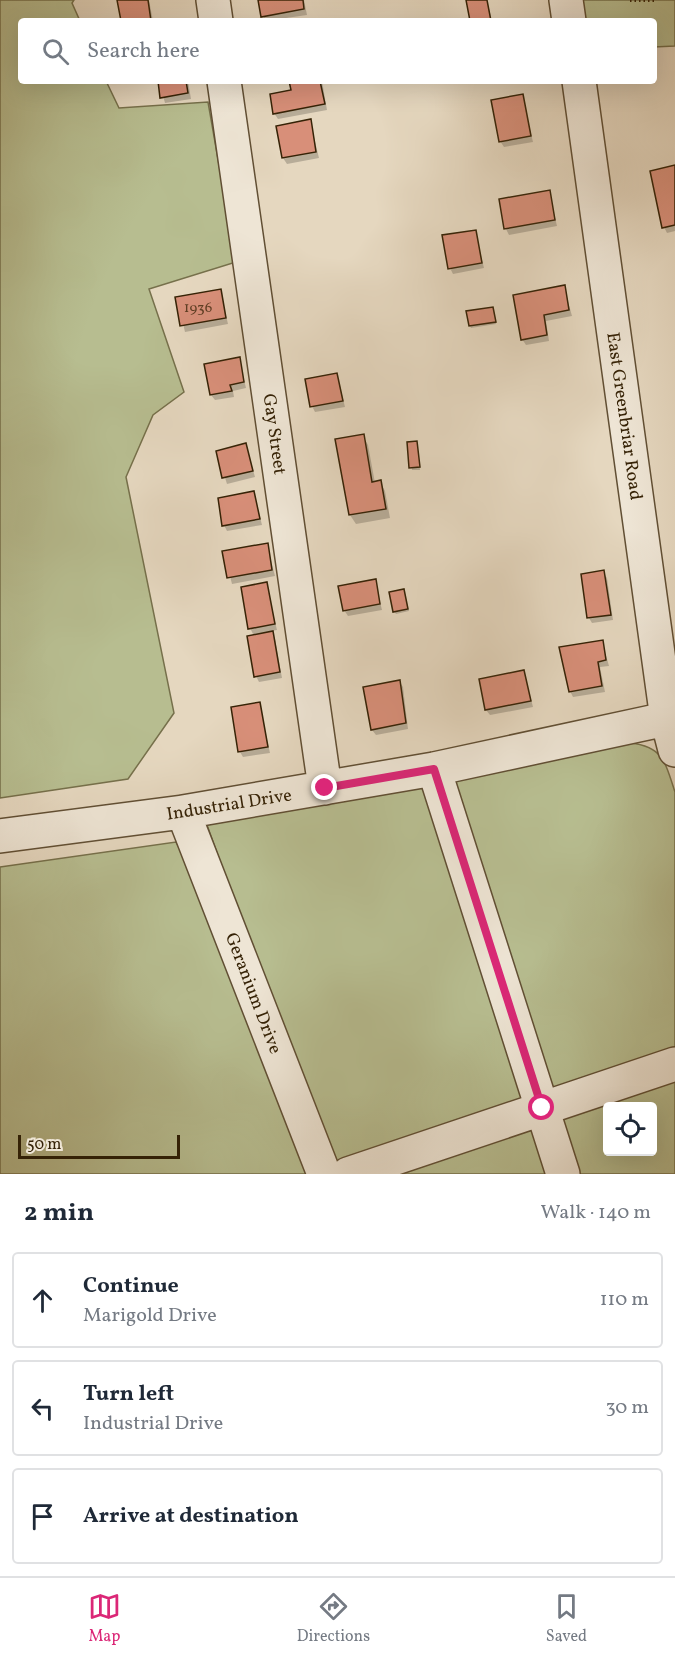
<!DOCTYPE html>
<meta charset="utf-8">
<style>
body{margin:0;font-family:Vollkorn,serif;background:#f2f2f3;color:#1f2937}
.controls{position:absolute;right:18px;bottom:18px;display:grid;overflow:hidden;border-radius:6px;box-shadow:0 6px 24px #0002}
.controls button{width:54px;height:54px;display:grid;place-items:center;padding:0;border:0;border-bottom:2px solid #e0e1e3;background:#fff;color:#1f2937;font:30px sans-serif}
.scale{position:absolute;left:18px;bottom:15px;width:162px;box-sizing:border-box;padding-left:6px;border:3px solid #352206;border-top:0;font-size:16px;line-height:21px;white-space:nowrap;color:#352206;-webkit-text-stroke:4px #eee5d5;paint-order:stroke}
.stop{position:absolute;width:18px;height:18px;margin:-14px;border:4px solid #db2777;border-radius:50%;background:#fff}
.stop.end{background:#db2777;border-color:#fff;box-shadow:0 2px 6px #0008}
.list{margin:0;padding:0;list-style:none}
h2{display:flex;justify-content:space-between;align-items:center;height:78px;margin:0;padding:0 24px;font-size:26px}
h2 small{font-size:20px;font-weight:400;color:#747a83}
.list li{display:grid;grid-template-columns:39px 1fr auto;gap:18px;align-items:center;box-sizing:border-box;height:96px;margin:0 12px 12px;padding:0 12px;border:2px solid #e0e1e3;border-radius:6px}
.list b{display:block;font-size:22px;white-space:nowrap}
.list p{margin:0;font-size:20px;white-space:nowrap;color:#747a83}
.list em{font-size:20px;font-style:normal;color:#747a83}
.icon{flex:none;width:33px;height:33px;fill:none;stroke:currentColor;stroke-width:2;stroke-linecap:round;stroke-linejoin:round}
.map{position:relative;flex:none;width:675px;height:1174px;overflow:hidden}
.search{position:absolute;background:#fff;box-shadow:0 6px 24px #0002;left:18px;right:18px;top:18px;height:66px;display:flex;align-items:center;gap:15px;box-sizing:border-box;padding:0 21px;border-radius:6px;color:#747a83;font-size:22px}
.sheet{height:402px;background:#fff}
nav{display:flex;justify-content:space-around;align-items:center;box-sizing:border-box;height:84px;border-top:2px solid #e0e1e3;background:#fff;font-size:16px;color:#747a83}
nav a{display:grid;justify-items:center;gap:3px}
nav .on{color:#db2777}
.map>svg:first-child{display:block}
.green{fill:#b7bd90;stroke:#76704b;stroke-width:1.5;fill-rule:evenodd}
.shadow{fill:#0003}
.building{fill:#d88f79;stroke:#352206;stroke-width:1.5}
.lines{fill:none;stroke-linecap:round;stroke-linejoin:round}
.minor-casing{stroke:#614f34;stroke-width:36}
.path{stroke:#352206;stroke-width:4;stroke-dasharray:1.5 3;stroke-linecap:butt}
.minor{stroke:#eee5d5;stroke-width:33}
.route{stroke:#db2777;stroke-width:8}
.labels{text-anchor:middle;stroke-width:4.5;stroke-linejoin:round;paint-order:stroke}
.number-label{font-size:15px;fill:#5e3d23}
.street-label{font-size:18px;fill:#352206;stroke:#eee5d5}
</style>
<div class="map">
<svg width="675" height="1174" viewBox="0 0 675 1174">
<rect width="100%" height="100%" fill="#e5d7bf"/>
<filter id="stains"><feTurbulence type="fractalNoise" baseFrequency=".00333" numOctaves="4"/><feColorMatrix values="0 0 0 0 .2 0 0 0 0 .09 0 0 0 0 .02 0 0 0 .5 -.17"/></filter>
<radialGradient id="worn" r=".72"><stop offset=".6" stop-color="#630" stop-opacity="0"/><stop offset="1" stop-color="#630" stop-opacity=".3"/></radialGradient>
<!-- green -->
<path class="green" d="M 0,0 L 74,0 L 72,3 L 80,21 L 21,21 L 21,81 L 106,81 L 119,108 L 208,102 L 236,262 L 149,289 L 184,392 L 153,415 L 126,477 L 174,713 L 128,779 L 0,798 Z
M 578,0 L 675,0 L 675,46 L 654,47 L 654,21 L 581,21 Z
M 623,742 C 662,745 664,758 675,792 L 675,1174 L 332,1174 L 207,825 L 211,816 ZM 608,1106 L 652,1106 L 652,1152 L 608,1152 Z
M 176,842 L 196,876 L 314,1174 L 0,1174 L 0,867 Z"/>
<!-- shadow -->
<path class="shadow" d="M 119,0 L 149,0 L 153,21 L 123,21 Z
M 259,0 L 304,0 L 307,15 L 265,21 Z
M 472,0 L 487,0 L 492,21 L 471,21 Z
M 159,81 L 188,81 L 191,99 L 165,103 Z
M 291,81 L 322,81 L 327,110 L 278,119 L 274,113 L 293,91 Z
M 522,96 L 533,142 L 504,147 L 500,141 Z
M 310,121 L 319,158 L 287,164 L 283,158 Z
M 675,167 L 675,231 L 667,233 L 664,227 Z
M 549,192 L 557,226 L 509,235 L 506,229 Z
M 475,231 L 484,268 L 453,274 L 450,268 Z
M 564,287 L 572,316 L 546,321 L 549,341 L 526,345 L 522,339 Z
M 220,290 L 228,324 L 185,332 L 177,298 Z
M 494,311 L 496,324 L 471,328 L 470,326 Z
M 239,359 L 246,388 L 233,391 L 234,397 L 215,400 L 211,395 Z
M 337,374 L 345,407 L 315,412 L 312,406 Z
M 363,436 L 368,445 L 375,483 L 380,482 L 385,491 L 390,518 L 356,524 L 350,515 L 337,440 Z
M 417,442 L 420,470 L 412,470 L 408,443 Z
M 246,445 L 255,477 L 227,484 L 217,452 Z
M 254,493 L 262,525 L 227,531 L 224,525 Z
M 267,545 L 275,576 L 232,584 L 224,553 Z
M 603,572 L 607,578 L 613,620 L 592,623 L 589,618 Z
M 375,581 L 382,610 L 348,616 L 344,610 Z
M 266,584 L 277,630 L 271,631 L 275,639 L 282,678 L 259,682 L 256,676 L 254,636 L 250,628 Z
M 404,591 L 409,611 L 396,614 L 394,611 Z
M 602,641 L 609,666 L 600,667 L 605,692 L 573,697 L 570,691 Z
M 524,672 L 533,707 L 490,715 L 486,710 Z
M 399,681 L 403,687 L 408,729 L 376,735 L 372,730 Z
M 259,704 L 270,753 L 243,757 L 240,752 Z"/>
<!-- building -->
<path class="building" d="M 117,0 L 148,0 L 151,21 L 121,21 Z
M 258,0 L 303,0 L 304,9 L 261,17 Z
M 466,0 L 487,0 L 491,21 L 470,21 Z
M 158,81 L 186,81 L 188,93 L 160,98 Z
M 289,81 L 320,81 L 325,104 L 273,114 L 270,94 L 291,90 Z
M 523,94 L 531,136 L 499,142 L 491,100 Z
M 311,119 L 316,152 L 282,158 L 276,126 Z
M 675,165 L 675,225 L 662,228 L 650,171 Z
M 550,190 L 555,220 L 504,229 L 499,199 Z
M 476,230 L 482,263 L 448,269 L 442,235 Z
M 565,285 L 569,310 L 544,315 L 547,335 L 521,340 L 513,295 Z
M 221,289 L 226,318 L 180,326 L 175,297 Z
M 493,307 L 496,322 L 469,326 L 466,311 Z
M 240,357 L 244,382 L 230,385 L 232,391 L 210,395 L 204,364 Z
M 337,373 L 343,401 L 310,407 L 305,379 Z
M 364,434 L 372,482 L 381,480 L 386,509 L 349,515 L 335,439 Z
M 417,441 L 420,467 L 409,468 L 407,442 Z
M 246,443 L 253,471 L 222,478 L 216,451 Z
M 254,491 L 260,519 L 222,526 L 218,498 Z
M 268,543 L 272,570 L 227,578 L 222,551 Z
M 604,570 L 611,615 L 587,618 L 581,574 Z
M 376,579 L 380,604 L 343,611 L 338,586 Z
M 267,582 L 275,624 L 248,629 L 241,587 Z
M 404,589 L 408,609 L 393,612 L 389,592 Z
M 273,631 L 280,672 L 254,677 L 247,636 Z
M 603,640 L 606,660 L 598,662 L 602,686 L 569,692 L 559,647 Z
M 524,670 L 531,701 L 485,710 L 479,679 Z
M 400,680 L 406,723 L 371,730 L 363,687 Z
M 260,702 L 268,747 L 238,752 L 231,707 Z"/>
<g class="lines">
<!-- minor casing -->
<g class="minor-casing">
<path id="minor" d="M 213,0 L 216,21
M 566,0 L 569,21
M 224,81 L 325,788
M 579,81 L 667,719 L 675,750
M 434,769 L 563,1174
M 183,812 L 324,1174
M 0,836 L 183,812 L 434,769 L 675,717
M 348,1174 L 675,1064"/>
</g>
<!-- path -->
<path class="path" d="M 630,0 L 654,0"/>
<!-- minor -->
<use href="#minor" class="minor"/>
</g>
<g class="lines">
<!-- route -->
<path class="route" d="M 325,788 L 434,769 L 542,1108"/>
</g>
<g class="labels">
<!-- number labels -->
<g class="number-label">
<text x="198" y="312">1936</text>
</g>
<!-- street labels -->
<g class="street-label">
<text transform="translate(625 416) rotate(82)" y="6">East Greenbriar Road</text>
<text transform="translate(275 434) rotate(82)" y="6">Gay Street</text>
<text transform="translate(229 804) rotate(-9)" y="6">Industrial Drive</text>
<text transform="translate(254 993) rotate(69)" y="6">Geranium Drive</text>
</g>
</g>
<rect width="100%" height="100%" filter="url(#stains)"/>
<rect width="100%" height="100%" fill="url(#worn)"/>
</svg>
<div class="controls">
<button><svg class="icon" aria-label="locate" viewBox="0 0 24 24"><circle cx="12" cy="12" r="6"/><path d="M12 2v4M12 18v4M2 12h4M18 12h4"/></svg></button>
</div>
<div class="scale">50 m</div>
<div class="stop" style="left:542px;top:1108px"></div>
<div class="stop end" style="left:325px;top:788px"></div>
<div class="search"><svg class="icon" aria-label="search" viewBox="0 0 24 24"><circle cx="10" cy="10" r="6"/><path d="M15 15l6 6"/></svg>Search here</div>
</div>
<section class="sheet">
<h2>2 min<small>Walk · 140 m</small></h2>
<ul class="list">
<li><svg class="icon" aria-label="ahead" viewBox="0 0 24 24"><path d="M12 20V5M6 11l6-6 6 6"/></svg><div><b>Continue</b><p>Marigold Drive</p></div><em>110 m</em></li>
<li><svg class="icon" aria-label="left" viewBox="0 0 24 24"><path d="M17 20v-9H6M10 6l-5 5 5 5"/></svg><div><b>Turn left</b><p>Industrial Drive</p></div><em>30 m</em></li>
<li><svg class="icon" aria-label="arrive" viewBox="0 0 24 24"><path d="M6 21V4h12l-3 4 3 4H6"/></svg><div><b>Arrive at destination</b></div></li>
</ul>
</section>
<nav>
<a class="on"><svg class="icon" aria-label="map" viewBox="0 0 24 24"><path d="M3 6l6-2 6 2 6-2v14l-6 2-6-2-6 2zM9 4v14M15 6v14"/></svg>Map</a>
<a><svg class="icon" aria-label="directions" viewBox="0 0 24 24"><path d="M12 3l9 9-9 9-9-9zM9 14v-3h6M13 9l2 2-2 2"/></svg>Directions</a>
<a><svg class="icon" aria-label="saved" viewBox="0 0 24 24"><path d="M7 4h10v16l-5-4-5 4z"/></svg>Saved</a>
</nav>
